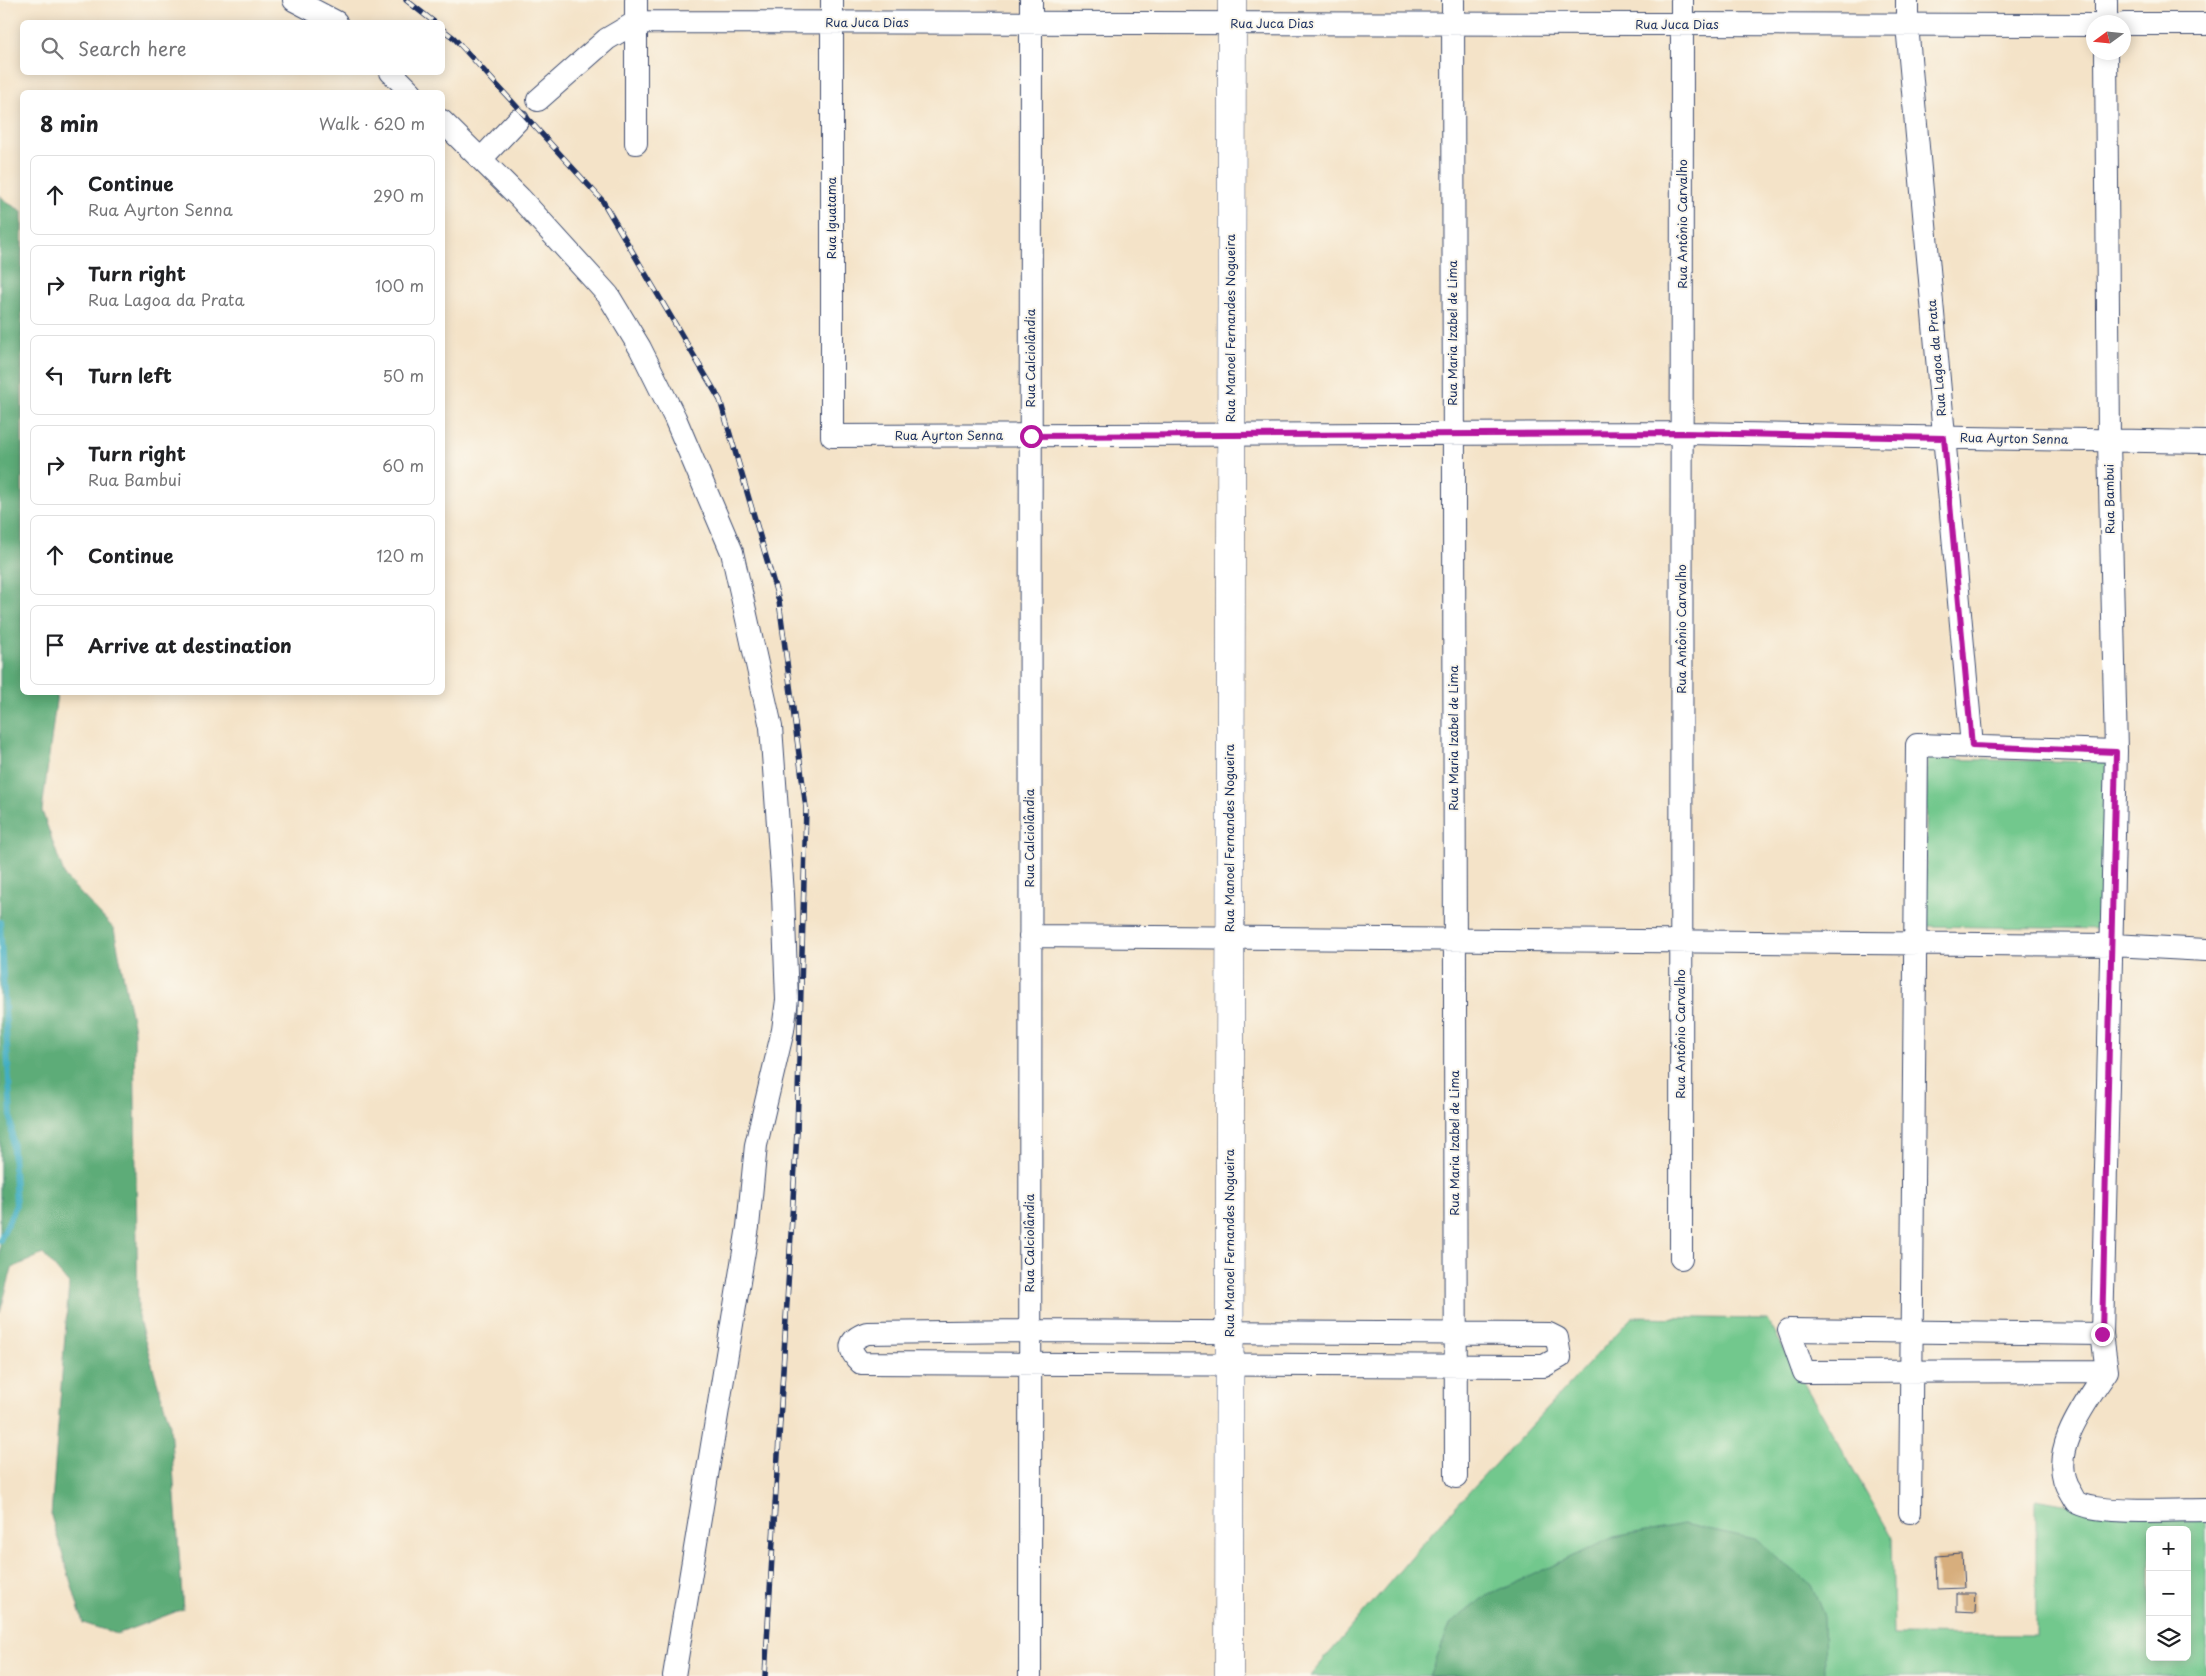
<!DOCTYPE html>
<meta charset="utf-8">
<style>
body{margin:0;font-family:"Playpen Sans",sans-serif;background:#f2f2f2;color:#202124}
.controls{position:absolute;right:15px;bottom:15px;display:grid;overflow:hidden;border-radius:8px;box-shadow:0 2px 12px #0003}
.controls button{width:45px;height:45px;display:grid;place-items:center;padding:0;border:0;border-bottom:1px solid #e0e0e0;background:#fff;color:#202124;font:25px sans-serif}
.compass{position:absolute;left:2086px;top:15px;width:45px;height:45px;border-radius:50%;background:#fff;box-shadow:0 2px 12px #0003;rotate:255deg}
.stop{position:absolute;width:15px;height:15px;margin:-11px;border:4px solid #b5179e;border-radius:50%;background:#fff}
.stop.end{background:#b5179e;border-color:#fff;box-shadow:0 1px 5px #0008}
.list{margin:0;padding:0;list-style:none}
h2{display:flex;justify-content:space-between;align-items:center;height:65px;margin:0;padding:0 20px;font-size:21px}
h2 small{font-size:16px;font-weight:400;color:#757577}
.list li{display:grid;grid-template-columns:32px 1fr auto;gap:15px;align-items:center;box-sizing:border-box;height:80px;margin:0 10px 10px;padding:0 10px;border:1px solid #e0e0e0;border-radius:8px}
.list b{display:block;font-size:19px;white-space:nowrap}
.list p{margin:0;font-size:16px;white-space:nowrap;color:#757577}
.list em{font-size:16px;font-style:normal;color:#757577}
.icon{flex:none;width:28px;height:28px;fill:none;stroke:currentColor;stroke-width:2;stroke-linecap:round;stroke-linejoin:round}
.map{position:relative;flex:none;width:2206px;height:1676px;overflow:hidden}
.search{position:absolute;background:#fff;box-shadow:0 2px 12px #0003;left:20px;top:20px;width:425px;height:55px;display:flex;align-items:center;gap:12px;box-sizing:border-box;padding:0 18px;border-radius:8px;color:#757577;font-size:19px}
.panel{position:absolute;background:#fff;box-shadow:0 2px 12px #0003;left:20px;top:90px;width:425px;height:605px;border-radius:8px}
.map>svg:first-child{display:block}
.green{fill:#72c88d;stroke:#467c76;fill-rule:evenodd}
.forest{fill:#5dac78;stroke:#3c6e6b}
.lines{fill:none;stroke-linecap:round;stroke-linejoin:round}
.stream{stroke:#43aec2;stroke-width:6}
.building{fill:#d7ae7d}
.minor-casing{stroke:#3c4a6e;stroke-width:24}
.tertiary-casing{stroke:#3c4a6e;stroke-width:29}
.minor{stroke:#fff;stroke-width:22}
.tertiary{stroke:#fff;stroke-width:28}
.rail-casing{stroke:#1b2f5e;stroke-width:5.5}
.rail{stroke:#fbf7ec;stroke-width:4;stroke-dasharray:11;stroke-linecap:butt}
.route{stroke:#b5179e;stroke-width:6}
.labels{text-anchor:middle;stroke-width:4;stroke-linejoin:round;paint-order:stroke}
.street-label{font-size:12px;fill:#1b2f5e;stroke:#fbf7ec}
</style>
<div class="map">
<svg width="2206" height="1676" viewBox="0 0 2206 1676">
<rect width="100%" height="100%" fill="#fbf7ec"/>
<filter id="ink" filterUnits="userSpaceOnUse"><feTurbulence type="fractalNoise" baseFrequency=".02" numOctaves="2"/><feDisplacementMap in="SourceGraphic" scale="10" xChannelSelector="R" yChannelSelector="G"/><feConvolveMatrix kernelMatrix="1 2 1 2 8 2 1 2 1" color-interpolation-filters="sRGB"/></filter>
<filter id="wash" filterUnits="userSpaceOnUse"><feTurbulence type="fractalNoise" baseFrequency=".0096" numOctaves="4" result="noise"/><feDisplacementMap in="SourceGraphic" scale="20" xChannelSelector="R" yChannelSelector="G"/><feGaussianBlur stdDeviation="1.12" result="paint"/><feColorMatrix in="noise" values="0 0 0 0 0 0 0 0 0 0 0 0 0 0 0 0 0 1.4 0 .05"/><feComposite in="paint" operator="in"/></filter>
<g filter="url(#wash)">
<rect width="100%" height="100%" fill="#f4e3c8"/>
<!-- green -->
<path class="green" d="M 1927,759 L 2108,762 L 2106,929 L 1925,926 Z
M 1632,1317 L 1767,1319 L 1892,1537 L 1894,1634 L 2036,1635 L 2036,1499 L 2079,1507 L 2206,1518 L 2206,1676 L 1310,1676 L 1441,1522 ZM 2150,1530 L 2187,1530 L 2187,1657 L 2150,1657 Z"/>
<!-- forest -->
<path class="forest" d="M 0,195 L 6,202 L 22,211 L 22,692 L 57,693 L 42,811 L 65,877 L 114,929 L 134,1030 L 138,1317 L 170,1425 L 183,1609 L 117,1634 L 83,1623 L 51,1516 L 69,1284 L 43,1254 L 12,1268 L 0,1313 Z
M 1683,1524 L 1755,1539 L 1811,1585 L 1824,1616 L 1825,1676 L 1429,1676 L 1451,1623 L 1483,1598 L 1614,1537 Z"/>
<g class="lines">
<!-- stream -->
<path class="stream" d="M 0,922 L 16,1205 L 0,1240"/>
</g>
<g id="blocks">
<!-- building -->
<path class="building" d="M 1962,1554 L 1964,1588 L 1937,1589 L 1936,1556 Z
M 1957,1593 L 1976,1593 L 1975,1612 L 1957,1611 Z"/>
</g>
</g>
<g filter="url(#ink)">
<use href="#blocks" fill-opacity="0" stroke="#3c4a6e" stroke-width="1"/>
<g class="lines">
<!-- minor casing -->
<g class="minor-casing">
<path id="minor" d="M 294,0 L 336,22
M 832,0 L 832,436 L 1683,433 L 2206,442
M 1453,0 L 1456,1477
M 1907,0 L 1907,25 L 1972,746
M 2106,0 L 2106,22
M 2124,24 L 2206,24
M 2106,52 L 2109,440 L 2116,751 L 2102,1334 L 2107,1371 C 2086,1402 2045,1455 2070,1492 C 2072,1495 2074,1500 2076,1502 C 2094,1515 2180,1510 2206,1510
M 391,72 L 411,92
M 538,100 L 607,39 L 636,22 L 2094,25
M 442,121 L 520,198 L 608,295 L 640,348 L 675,418 L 732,552 L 771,727 L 783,894 L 787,1000 L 783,1030 L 756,1145 L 748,1227 L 674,1676
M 636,143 L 636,0
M 481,159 L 518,120
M 1030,936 L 2113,945 L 2206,950
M 1681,1258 L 1682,0
M 1030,1331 L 1549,1334 L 1557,1338 L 1560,1357 L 1544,1366 L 861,1363 C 846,1349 849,1339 867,1333 Z
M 2102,1334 L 1789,1330 L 1804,1372 L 2107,1371
M 1910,1512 L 1917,745 L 2116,751
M 1030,1676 L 1031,0"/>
</g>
<!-- tertiary casing -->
<g class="tertiary-casing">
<path id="tertiary" d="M 1229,1676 L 1232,0"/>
</g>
<!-- minor -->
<use href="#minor" class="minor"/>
<!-- tertiary -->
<use href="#tertiary" class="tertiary"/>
<!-- rail casing -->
<g class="rail-casing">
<path id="rail" d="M 406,0 L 434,22
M 442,29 L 454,38 L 602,200 L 720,400 L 779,601 L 806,808 L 797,1132 L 765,1676"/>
</g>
<!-- rail -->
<use href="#rail" class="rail"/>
</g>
</g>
<g class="lines" filter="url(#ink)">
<!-- route -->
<path class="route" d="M 1031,436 L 1683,433 L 1944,438 L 1972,746 L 2116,752 L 2102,1334"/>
</g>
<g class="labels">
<!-- street labels -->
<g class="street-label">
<text x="867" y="27">Rua Juca Dias</text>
<text x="1272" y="28">Rua Juca Dias</text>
<text x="1677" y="29">Rua Juca Dias</text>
<text transform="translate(832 218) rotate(-90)" y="4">Rua Iguatama</text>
<text transform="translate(1683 224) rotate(-90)" y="4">Rua Antônio Carvalho</text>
<text transform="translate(1231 328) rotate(-90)" y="4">Rua Manoel Fernandes Nogueira</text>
<text transform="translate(1453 333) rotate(-90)" y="4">Rua Maria Izabel de Lima</text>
<text transform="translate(1031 358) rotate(-90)" y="4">Rua Calciolândia</text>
<text transform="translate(1937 358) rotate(-95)" y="4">Rua Lagoa da Prata</text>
<text x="949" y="440">Rua Ayrton Senna</text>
<text transform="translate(2014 439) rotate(1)" y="4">Rua Ayrton Senna</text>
<text transform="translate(2110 499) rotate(-91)" y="4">Rua Bambui</text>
<text transform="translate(1682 629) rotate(-90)" y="4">Rua Antônio Carvalho</text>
<text transform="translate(1454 738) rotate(-90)" y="4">Rua Maria Izabel de Lima</text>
<text transform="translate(1030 838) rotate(-90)" y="4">Rua Calciolândia</text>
<text transform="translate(1230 838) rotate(-90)" y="4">Rua Manoel Fernandes Nogueira</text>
<text transform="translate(1681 1034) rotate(-90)" y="4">Rua Antônio Carvalho</text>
<text transform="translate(1455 1143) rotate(-90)" y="4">Rua Maria Izabel de Lima</text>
<text transform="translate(1030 1243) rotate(-90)" y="4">Rua Calciolândia</text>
<text transform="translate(1230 1243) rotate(-90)" y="4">Rua Manoel Fernandes Nogueira</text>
</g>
</g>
</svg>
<div class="controls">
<button>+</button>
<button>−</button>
<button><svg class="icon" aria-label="layers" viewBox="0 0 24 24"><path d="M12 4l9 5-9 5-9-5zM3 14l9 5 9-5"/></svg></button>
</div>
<svg class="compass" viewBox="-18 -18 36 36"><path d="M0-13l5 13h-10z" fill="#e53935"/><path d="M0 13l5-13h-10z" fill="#757577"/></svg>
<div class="stop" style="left:1031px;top:436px"></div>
<div class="stop end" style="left:2102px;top:1334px"></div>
<div class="search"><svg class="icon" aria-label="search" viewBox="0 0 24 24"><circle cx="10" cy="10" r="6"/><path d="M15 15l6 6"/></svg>Search here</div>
<section class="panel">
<h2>8 min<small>Walk · 620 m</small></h2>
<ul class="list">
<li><svg class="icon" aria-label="ahead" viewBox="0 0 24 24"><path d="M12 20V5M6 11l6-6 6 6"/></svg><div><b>Continue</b><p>Rua Ayrton Senna</p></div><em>290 m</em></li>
<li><svg class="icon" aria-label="right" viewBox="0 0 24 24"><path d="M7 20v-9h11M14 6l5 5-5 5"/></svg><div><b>Turn right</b><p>Rua Lagoa da Prata</p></div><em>100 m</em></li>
<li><svg class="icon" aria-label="left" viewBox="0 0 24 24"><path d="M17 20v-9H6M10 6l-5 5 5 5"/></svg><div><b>Turn left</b></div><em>50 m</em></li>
<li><svg class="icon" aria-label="right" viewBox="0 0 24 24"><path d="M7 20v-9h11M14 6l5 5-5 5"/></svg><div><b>Turn right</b><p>Rua Bambui</p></div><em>60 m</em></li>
<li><svg class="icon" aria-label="ahead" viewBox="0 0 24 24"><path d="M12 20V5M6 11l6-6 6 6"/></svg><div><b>Continue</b></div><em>120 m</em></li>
<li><svg class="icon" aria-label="arrive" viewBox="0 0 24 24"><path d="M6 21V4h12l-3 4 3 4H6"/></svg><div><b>Arrive at destination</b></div></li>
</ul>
</section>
</div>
